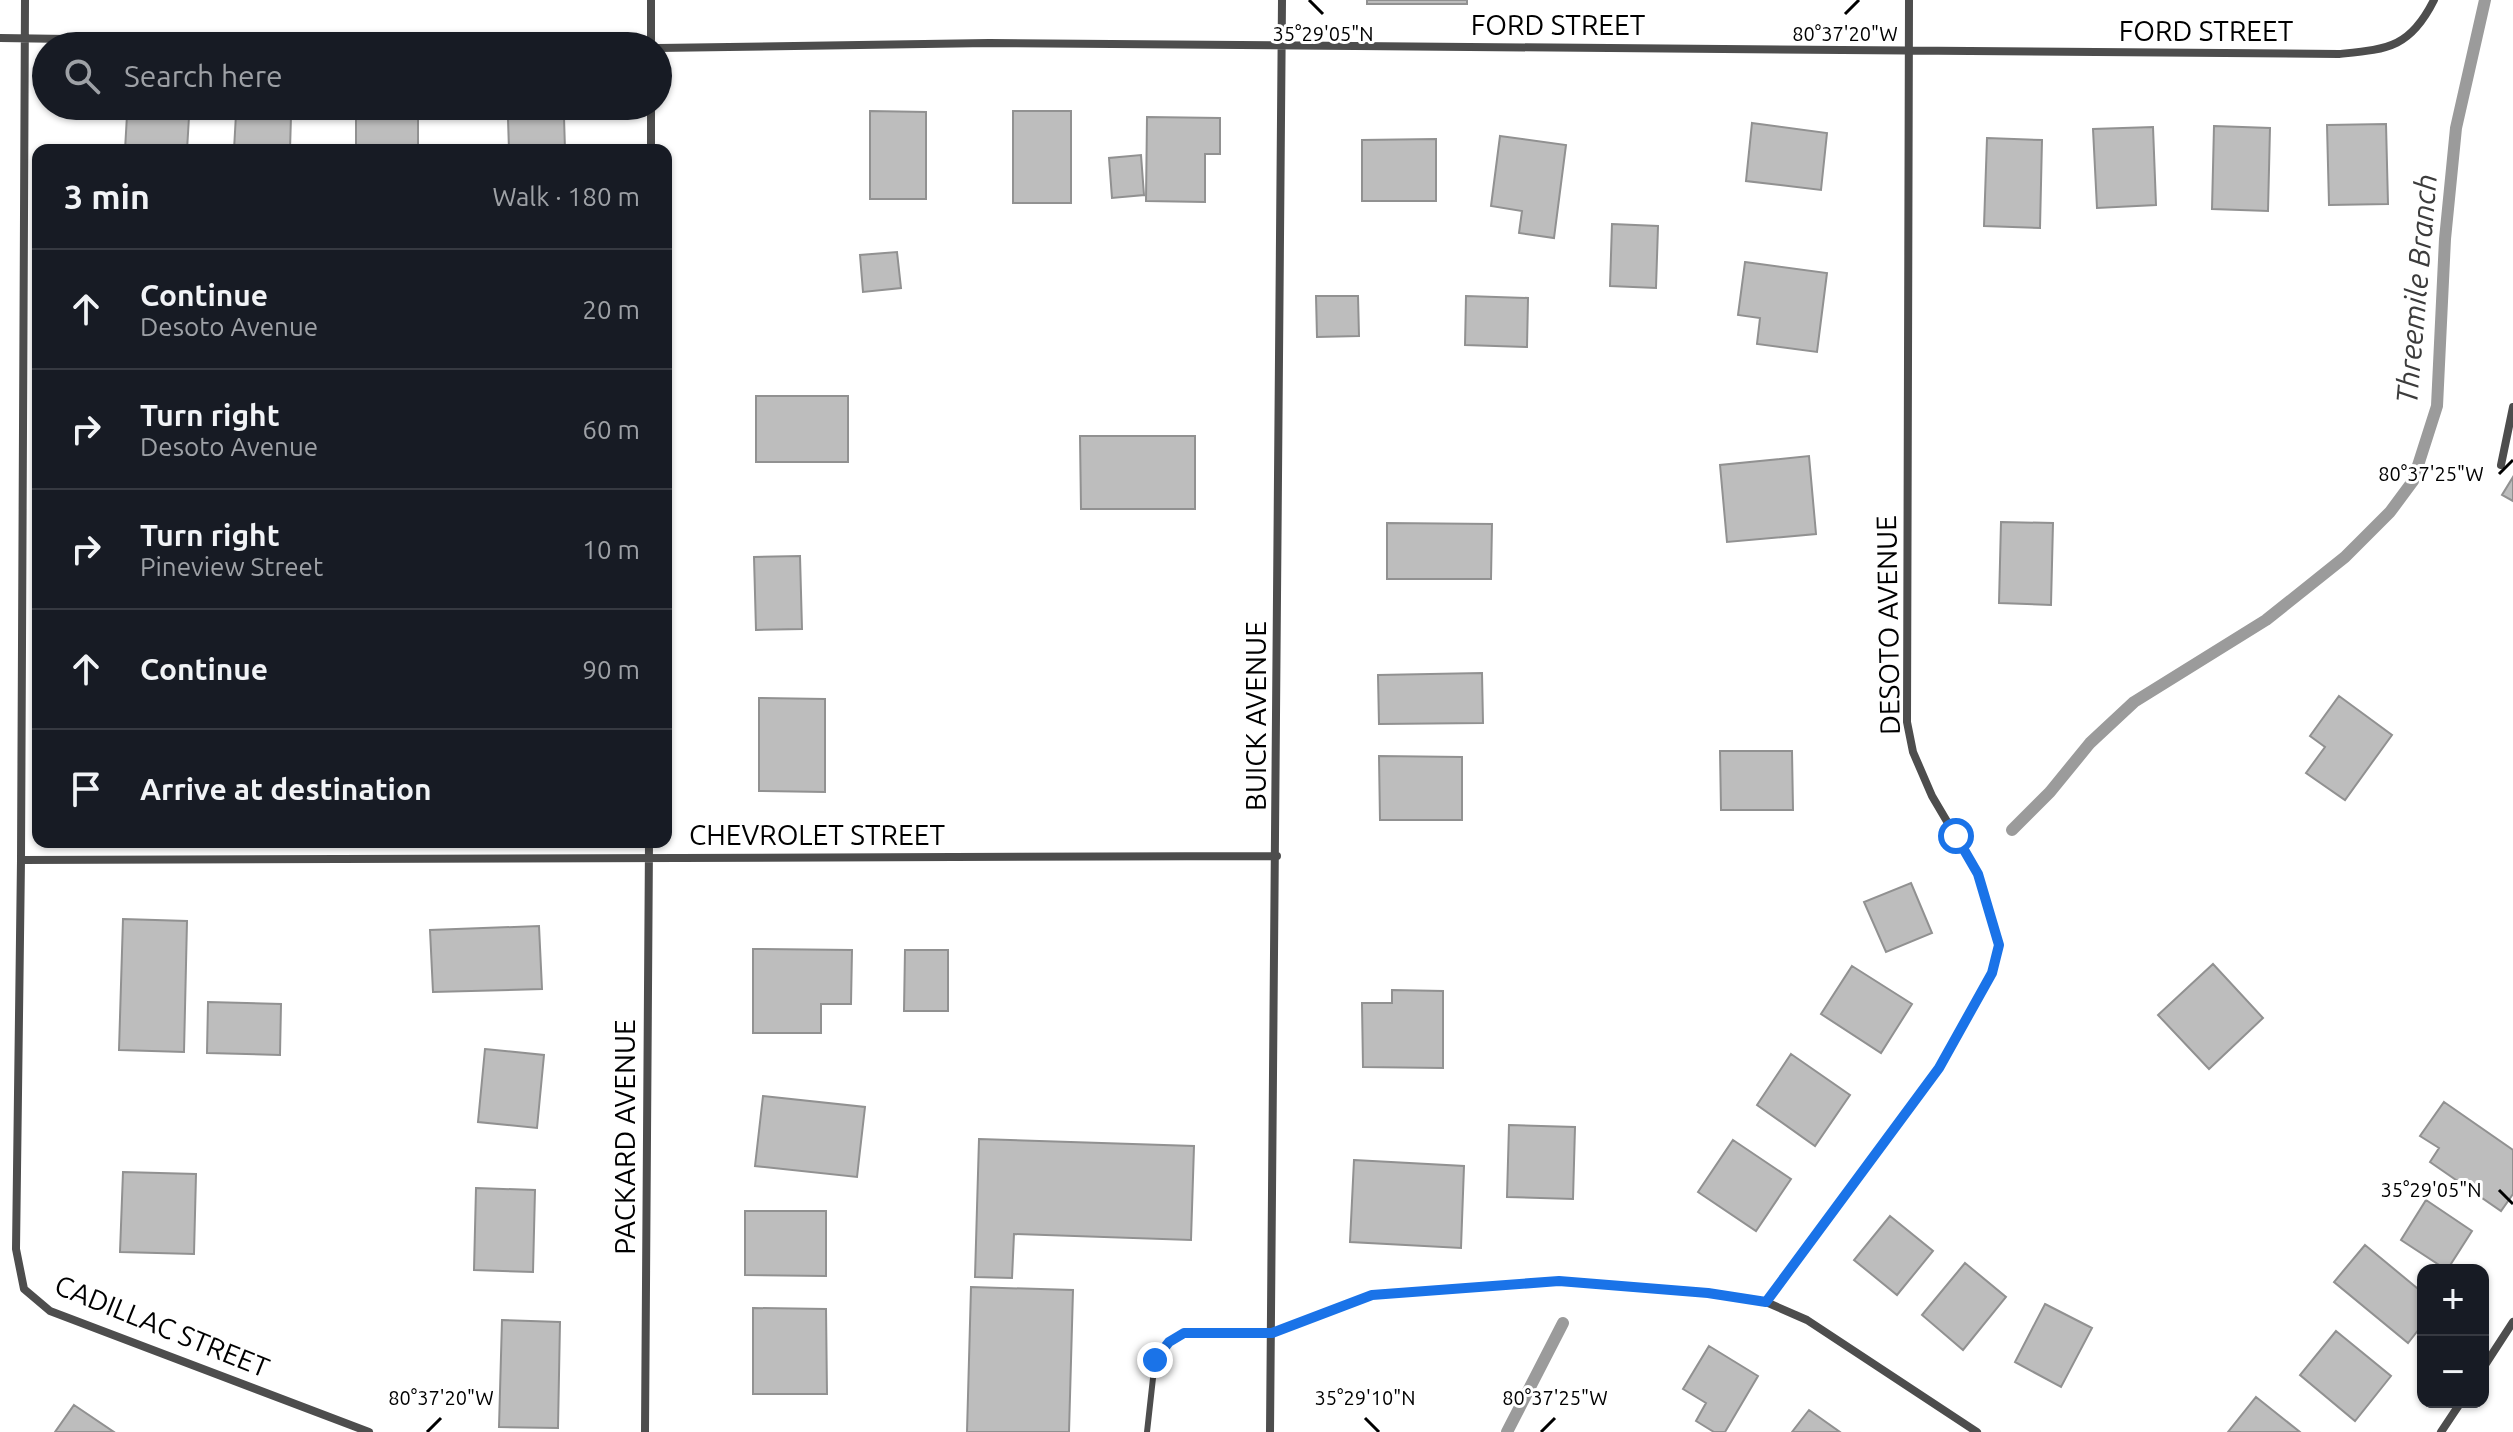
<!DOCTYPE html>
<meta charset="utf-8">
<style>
body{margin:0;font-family:Ubuntu,sans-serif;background:#20242c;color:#f1f3f6}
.controls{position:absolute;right:24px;bottom:24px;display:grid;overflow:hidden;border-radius:16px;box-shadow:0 2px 6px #0004}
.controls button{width:72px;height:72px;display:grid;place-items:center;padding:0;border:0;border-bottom:2px solid #363941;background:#171b24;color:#f1f3f6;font:40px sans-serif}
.stop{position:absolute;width:24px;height:24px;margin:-18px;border:6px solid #1a73e8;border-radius:50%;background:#fff}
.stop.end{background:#1a73e8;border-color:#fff;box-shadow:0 2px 8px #0008}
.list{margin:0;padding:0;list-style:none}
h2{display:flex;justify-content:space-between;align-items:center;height:104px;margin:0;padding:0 32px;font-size:34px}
h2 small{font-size:26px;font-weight:400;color:#9ea1a6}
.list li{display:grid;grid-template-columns:52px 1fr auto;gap:24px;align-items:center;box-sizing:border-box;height:120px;padding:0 32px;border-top:2px solid #363941}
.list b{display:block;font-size:30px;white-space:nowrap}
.list p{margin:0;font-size:26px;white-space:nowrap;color:#9ea1a6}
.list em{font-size:26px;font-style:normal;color:#9ea1a6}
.icon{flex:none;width:44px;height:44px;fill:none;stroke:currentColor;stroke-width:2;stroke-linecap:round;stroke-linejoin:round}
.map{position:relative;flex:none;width:2513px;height:1432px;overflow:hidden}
.search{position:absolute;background:#171b24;box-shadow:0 2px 6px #0004;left:32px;top:32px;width:640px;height:88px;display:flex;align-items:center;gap:20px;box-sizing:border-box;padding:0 28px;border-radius:44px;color:#9ea1a6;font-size:30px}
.panel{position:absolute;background:#171b24;box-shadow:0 2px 6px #0004;left:32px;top:144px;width:640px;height:704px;border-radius:16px}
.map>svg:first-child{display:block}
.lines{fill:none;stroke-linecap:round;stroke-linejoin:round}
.stream{stroke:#9b9b9b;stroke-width:12}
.building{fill:#bdbdbd;stroke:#919191;stroke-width:2}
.service{stroke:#4d4d4d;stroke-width:6}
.minor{stroke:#4d4d4d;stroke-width:8}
.route{stroke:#1a73e8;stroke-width:10}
.ticks{fill:none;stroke:#000;stroke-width:3}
.labels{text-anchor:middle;stroke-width:6;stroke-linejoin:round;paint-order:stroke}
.street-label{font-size:28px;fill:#000;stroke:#fff}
.water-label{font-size:30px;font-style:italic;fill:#3c3c3c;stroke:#fff}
.ticks-label{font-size:20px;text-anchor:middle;fill:#000;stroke:#fff;stroke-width:6;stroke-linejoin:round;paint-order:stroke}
</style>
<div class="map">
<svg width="2513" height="1432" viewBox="0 0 2513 1432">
<rect width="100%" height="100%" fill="#fff"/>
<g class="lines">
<!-- stream -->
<path class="stream" d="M 2012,830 L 2050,792 L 2090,743 L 2134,702 L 2266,620 L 2345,557 L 2390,512 L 2413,481 L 2437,406 L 2445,239 L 2456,128 L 2485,0
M 1507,1432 L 1563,1323"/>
</g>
<!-- building -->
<path class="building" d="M 1367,0 L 1467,0 L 1467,4 L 1367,4 Z
M 870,111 L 926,112 L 926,199 L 870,199 Z
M 1013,111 L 1071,111 L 1071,203 L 1013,203 Z
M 236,114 L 291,116 L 290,150 L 234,150 Z
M 127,115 L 189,117 L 187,150 L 125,150 Z
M 356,117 L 418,118 L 418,150 L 356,150 Z
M 564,117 L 565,150 L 509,150 L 508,119 Z
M 1147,117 L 1220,118 L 1220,154 L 1205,154 L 1205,202 L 1146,201 Z
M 1752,123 L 1827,133 L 1821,190 L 1746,181 Z
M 2386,124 L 2388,204 L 2329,205 L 2327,125 Z
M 2214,126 L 2270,128 L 2268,211 L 2212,209 Z
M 2153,127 L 2156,205 L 2097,208 L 2093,129 Z
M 1500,136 L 1566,145 L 1554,238 L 1519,233 L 1522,211 L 1491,206 Z
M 1987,138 L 2042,140 L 2040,228 L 1984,226 Z
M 1436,139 L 1436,201 L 1362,201 L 1362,140 Z
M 1141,155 L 1144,195 L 1112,198 L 1109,158 Z
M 1612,224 L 1658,226 L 1656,288 L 1610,286 Z
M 897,252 L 901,288 L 863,292 L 860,255 Z
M 1745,262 L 1827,273 L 1817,352 L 1757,344 L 1760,318 L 1738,315 Z
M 1316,296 L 1358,296 L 1359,336 L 1317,337 Z
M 1466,296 L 1528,298 L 1527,347 L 1465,345 Z
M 756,396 L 848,396 L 848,462 L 756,462 Z
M 1080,436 L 1195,436 L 1195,509 L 1081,509 Z
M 1809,456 L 1816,534 L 1727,542 L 1720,465 Z
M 2513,477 L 2513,501 L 2502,495 Z
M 2001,522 L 2053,523 L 2051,605 L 1999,603 Z
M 1387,523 L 1492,524 L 1491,579 L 1387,579 Z
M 800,556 L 802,629 L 756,630 L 754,557 Z
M 1482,673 L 1483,723 L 1379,724 L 1378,675 Z
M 2339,696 L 2392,735 L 2345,800 L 2306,773 L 2325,747 L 2310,736 Z
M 759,698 L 825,699 L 825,792 L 759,791 Z
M 1720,751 L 1792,751 L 1793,810 L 1721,810 Z
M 1379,756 L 1462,757 L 1462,820 L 1380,820 Z
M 1911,883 L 1932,933 L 1886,952 L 1864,902 Z
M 123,919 L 187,921 L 184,1052 L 119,1050 Z
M 539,926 L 542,989 L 433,992 L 430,930 Z
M 753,949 L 852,950 L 851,1004 L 821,1004 L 821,1033 L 753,1033 Z
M 905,950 L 948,950 L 948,1011 L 904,1011 Z
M 2213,964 L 2263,1018 L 2209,1069 L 2158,1015 Z
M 1852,966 L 1912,1004 L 1881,1053 L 1821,1014 Z
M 1392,990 L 1443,991 L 1443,1068 L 1363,1067 L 1362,1003 L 1392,1003 Z
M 208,1002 L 281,1004 L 280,1055 L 207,1053 Z
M 485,1049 L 544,1055 L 537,1128 L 478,1122 Z
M 1791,1054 L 1850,1095 L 1815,1146 L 1757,1105 Z
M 763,1096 L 865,1107 L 857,1177 L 755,1166 Z
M 2444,1102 L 2513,1150 L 2513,1194 L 2501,1211 L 2430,1162 L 2439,1148 L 2420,1136 Z
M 1509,1125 L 1575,1127 L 1573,1199 L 1507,1197 Z
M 979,1139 L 1194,1146 L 1191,1240 L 1014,1234 L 1012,1278 L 975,1277 Z
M 1733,1140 L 1791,1179 L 1756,1231 L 1698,1192 Z
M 1354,1160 L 1464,1166 L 1461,1248 L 1350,1242 Z
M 123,1172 L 196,1174 L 194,1254 L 120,1252 Z
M 476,1188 L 535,1190 L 533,1272 L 474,1270 Z
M 2426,1200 L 2472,1231 L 2447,1270 L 2401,1240 Z
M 745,1211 L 826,1211 L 826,1276 L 745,1275 Z
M 1890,1216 L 1933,1251 L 1897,1295 L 1854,1260 Z
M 2365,1245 L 2423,1293 L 2423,1324 L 2408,1343 L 2334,1282 Z
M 1965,1263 L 2006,1297 L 1963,1350 L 1922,1315 Z
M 971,1287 L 1073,1290 L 1069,1432 L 967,1432 Z
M 2045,1304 L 2092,1328 L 2061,1387 L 2015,1362 Z
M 753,1308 L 826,1309 L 827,1394 L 753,1394 Z
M 502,1320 L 560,1322 L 558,1428 L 499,1427 Z
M 2336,1331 L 2391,1376 L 2355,1421 L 2300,1375 Z
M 1709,1346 L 1758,1376 L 1725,1432 L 1714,1432 L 1696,1421 L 1706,1403 L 1683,1389 Z
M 2256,1397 L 2300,1432 L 2228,1432 Z
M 74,1405 L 114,1432 L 55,1432 Z
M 1809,1410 L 1840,1432 L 1792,1432 Z"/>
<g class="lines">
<!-- service -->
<path class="service" d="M 1147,1432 L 1155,1360 L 1169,1342 L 1184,1333 L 1272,1333 L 1372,1295 L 1559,1281 L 1708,1293"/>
<!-- minor -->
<path class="minor" d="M 25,0 L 21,860 L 16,1249 L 24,1289 L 50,1311 L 369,1432
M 0,38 L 533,46
M 651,46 L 651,0
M 658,48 L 989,43 L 2339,54 C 2388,49 2410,48 2434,0
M 651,150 L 651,106
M 2501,465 L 2513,407
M 21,860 L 1277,856
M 1708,1293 L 1766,1302 L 1807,1320 L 1977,1432
M 1766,1302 L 1939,1068 L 1992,973 L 1999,945 L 1978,874 L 1932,796 L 1913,752 L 1907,722 L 1909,0
M 2483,1368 L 2513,1322
M 645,1432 L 649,842
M 1270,1432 L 1282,0
M 2441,1432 L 2461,1402"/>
</g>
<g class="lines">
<!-- route -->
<path class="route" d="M 1155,1360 L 1169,1342 L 1184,1333 L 1272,1333 L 1372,1295 L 1559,1281 L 1708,1293 L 1766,1302 L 1939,1068 L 1992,973 L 1999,945 L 1978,874 L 1956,836"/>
</g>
<!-- ticks -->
<path class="ticks" d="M 1309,0 L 1323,14M 1845,14 L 1859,0M 2499,474 L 2513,460M 2499,1190 L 2513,1204M 1365,1418 L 1379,1432M 427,1432 L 441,1418M 1541,1432 L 1555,1418"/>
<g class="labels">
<!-- street labels -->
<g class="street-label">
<text x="1558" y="35">FORD STREET</text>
<text x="2206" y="41">FORD STREET</text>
<text transform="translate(1888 625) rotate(-91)" y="10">DESOTO AVENUE</text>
<text transform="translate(1256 716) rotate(-90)" y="10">BUICK AVENUE</text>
<text x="817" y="845">CHEVROLET STREET</text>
<text transform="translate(625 1137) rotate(-90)" y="10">PACKARD AVENUE</text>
<text transform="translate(162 1326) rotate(22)" y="10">CADILLAC STREET</text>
</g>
<!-- water labels -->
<g class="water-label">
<text transform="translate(2417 289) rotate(-85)" y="10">Threemile Branch</text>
</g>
</g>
<g class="ticks-label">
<text x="1323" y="41">35°29'05"N</text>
<text x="1845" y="41">80°37'20"W</text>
<text x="2431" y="481">80°37'25"W</text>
<text x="2431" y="1197">35°29'05"N</text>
<text x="441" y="1405">80°37'20"W</text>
<text x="1555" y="1405">80°37'25"W</text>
<text x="1365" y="1405">35°29'10"N</text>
</g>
</svg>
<div class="controls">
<button>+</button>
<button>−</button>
</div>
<div class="stop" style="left:1956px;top:836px"></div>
<div class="stop end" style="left:1155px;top:1360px"></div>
<div class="search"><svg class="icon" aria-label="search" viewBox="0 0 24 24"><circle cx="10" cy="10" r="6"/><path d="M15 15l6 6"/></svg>Search here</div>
<section class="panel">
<h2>3 min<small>Walk · 180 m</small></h2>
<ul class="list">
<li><svg class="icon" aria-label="ahead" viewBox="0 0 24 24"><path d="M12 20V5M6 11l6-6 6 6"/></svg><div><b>Continue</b><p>Desoto Avenue</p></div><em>20 m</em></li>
<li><svg class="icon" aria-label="right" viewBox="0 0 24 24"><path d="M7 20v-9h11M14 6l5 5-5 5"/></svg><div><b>Turn right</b><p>Desoto Avenue</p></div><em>60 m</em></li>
<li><svg class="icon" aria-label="right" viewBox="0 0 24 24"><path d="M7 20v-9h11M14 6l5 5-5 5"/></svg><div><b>Turn right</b><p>Pineview Street</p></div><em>10 m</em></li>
<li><svg class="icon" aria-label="ahead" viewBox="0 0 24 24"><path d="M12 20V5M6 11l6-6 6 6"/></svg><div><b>Continue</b></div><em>90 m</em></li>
<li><svg class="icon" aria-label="arrive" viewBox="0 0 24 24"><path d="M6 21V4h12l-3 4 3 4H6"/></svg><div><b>Arrive at destination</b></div></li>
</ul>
</section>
</div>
